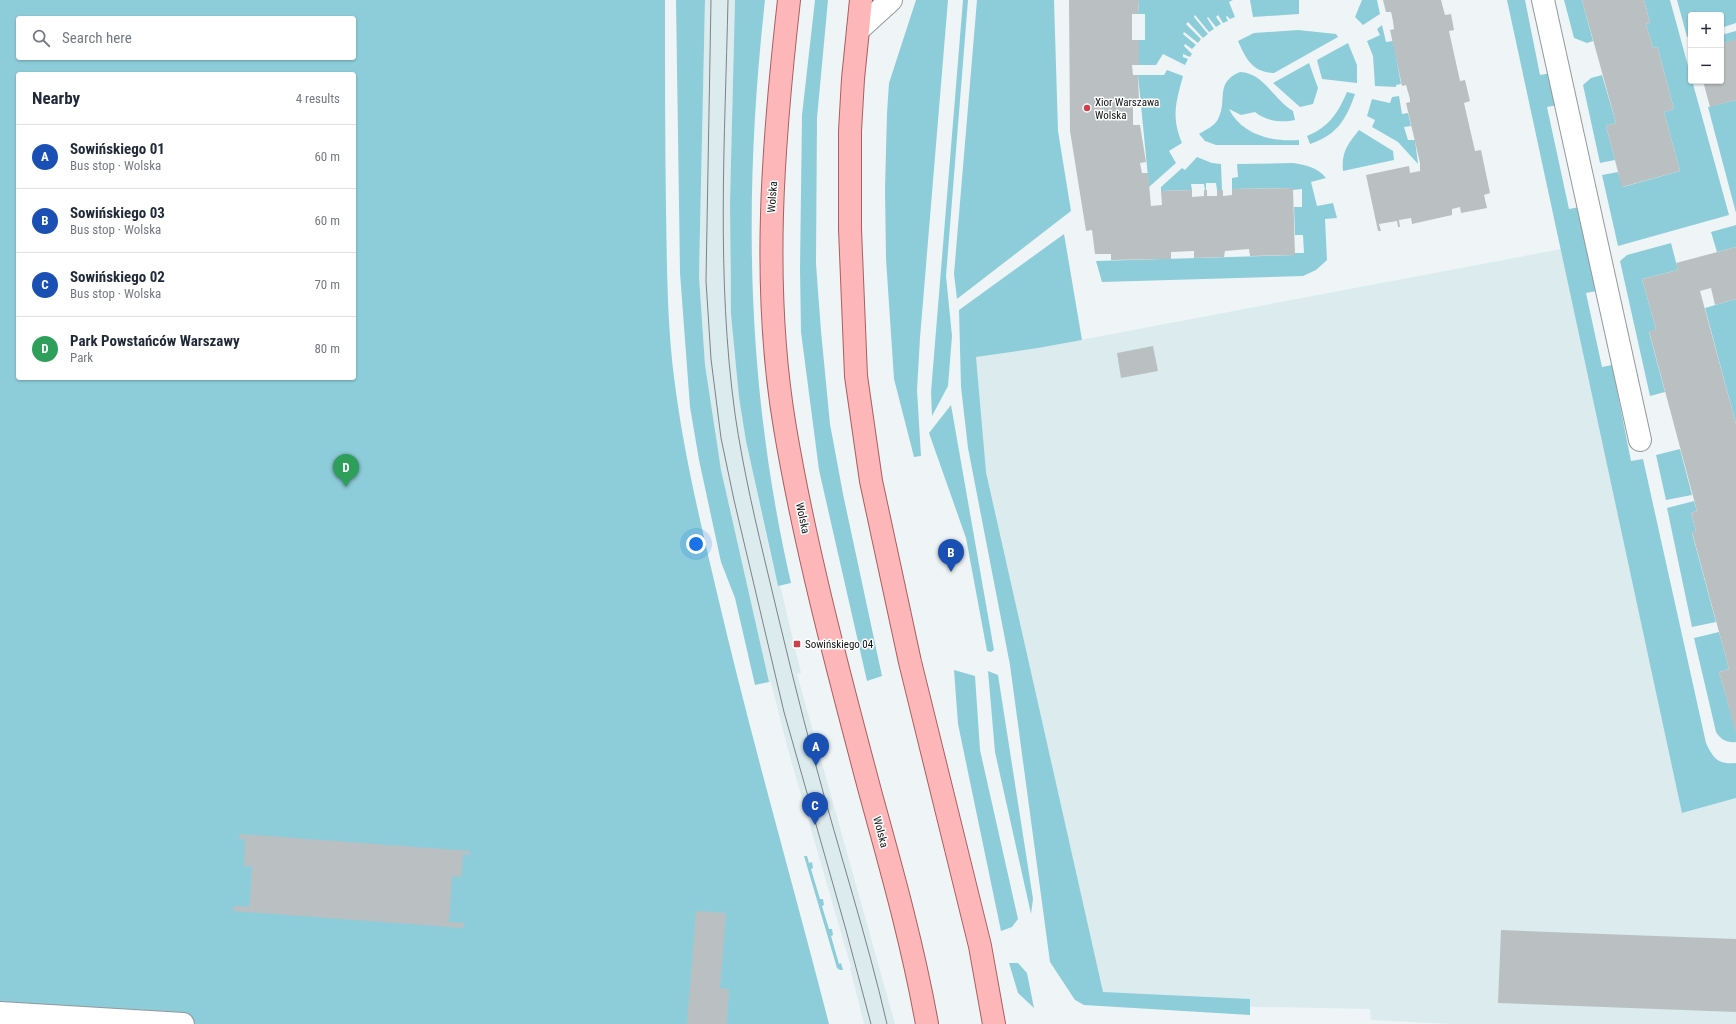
<!DOCTYPE html>
<meta charset="utf-8">
<style>
body{margin:0;font-family:"Roboto Condensed",sans-serif;background:#f2f2f3;color:#1f2937}
.controls{position:absolute;right:12px;top:12px;display:grid;overflow:hidden;border-radius:4px;box-shadow:0 1px 3px #0004}
.controls button{width:36px;height:36px;display:grid;place-items:center;padding:0;border:0;border-bottom:1px solid #e0e1e3;background:#fff;color:#1f2937;font:20px sans-serif}
.you{position:absolute;left:696px;top:544px;width:14px;height:14px;margin:-10px;border:3px solid #fff;border-radius:50%;background:#1a73e8;box-shadow:0 0 0 6px #1a73e833}
.badge{display:grid;place-items:center;width:26px;height:26px;border-radius:50%;background:#d0404c;color:#fff;font-size:13px;font-weight:700}
.pin{position:absolute;translate:-50% -33px;filter:drop-shadow(0 1px 2px #0008)}
.pin::after{content:'';position:absolute;top:21px;width:14px;height:12px;background:inherit;clip-path:polygon(0 0,100% 0,50% 100%)}
.list{margin:0;padding:0;list-style:none}
h2{display:flex;justify-content:space-between;align-items:center;height:52px;margin:0;padding:0 16px;font-size:17px}
h2 small{font-size:13px;font-weight:400;color:#747a83}
.list li{display:grid;grid-template-columns:26px 1fr auto;gap:12px;align-items:center;box-sizing:border-box;height:64px;padding:0 16px;border-top:1px solid #e0e1e3}
.list b{display:block;font-size:15px;white-space:nowrap}
.list p{margin:0;font-size:13px;white-space:nowrap;color:#747a83}
.list em{font-size:13px;font-style:normal;color:#747a83}
.icon{flex:none;width:22px;height:22px;fill:none;stroke:currentColor;stroke-width:2;stroke-linecap:round;stroke-linejoin:round}
.map{position:relative;flex:none;width:1736px;height:1024px;overflow:hidden}
.search{position:absolute;background:#fff;box-shadow:0 1px 3px #0004;left:16px;top:16px;width:340px;height:44px;display:flex;align-items:center;gap:10px;box-sizing:border-box;padding:0 14px;border-radius:4px;color:#747a83;font-size:15px}
.panel{position:absolute;background:#fff;box-shadow:0 1px 3px #0004;left:16px;top:72px;width:340px;height:308px;border-radius:4px}
.map>svg:first-child{display:block}
.built{fill:#dcebee}
.green{fill:#8dcdda;fill-rule:evenodd}
.building{fill:#bac0c1}
.lines{fill:none;stroke-linecap:round;stroke-linejoin:round}
.minor-casing{stroke:#93999a;stroke-width:24}
.major-casing{stroke:#a95e60;stroke-width:24}
.minor{stroke:#fff;stroke-width:22}
.major{stroke:#fdb7b8;stroke-width:22}
.tram{stroke:#7e8283;stroke-width:1}
.poi-dot{fill:#d0404c;stroke:#fff;stroke-width:1.5}
.labels{text-anchor:middle;stroke-width:3;stroke-linejoin:round;paint-order:stroke}
.poi-label{font-size:11px;fill:#101213;stroke:#fff;text-anchor:start}
.street-label{font-size:11px;fill:#101213;stroke:#fff}
</style>
<div class="map">
<svg width="1736" height="1024" viewBox="0 0 1736 1024">
<rect width="100%" height="100%" fill="#eff5f6"/>
<!-- built -->
<path class="built" d="M 705,0 L 735,0 L 730,202 L 730,280 L 736,363 L 746,441 L 771,557 L 778,586 L 780,585 L 801,673 L 797,674 L 895,1024 L 864,1024 L 850,968 L 851,967 L 788,750 L 771,682 L 769,682 L 728,505 L 716,445 L 705,365 L 699,276 Z
M 1561,249 L 1683,813 L 1736,798 L 1736,1024 L 1451,1024 L 1371,1020 L 1370,1009 L 1105,1004 L 961,359 L 1038,348 Z"/>
<!-- green -->
<path class="green" d="M 0,0 L 665,0 C 665,70 665,140 666,210 C 667,266 667,321 674,377 C 683,450 700,521 717,593 C 751,738 792,880 829,1024 L 0,1024 ZM 18,18 L 354,18 L 354,58 L 18,58 ZM 18,74 L 354,74 L 354,378 L 18,378 Z
M 676,0 L 705,0 L 699,276 L 705,365 L 721,470 L 769,682 L 755,685 L 735,598 L 721,562 L 699,460 L 690,407 L 680,273 Z
M 735,0 L 765,0 C 743,200 746,386 791,583 L 778,586 L 746,441 L 739,397 L 731,314 L 730,202 Z
M 815,0 L 828,0 L 817,118 L 816,264 L 821,331 L 830,424 L 843,494 L 882,676 L 867,681 L 819,470 L 801,332 L 800,268 L 802,115 Z
M 916,0 L 948,0 L 920,338 L 917,390 L 921,456 L 914,457 L 894,379 L 886,259 L 885,189 L 887,113 L 889,83 Z
M 963,0 L 968,0 L 946,276 L 952,336 L 948,386 L 932,416 L 931,392 Z
M 977,0 L 1054,0 L 1058,131 L 1071,211 L 957,299 L 954,274 Z
M 1139,0 L 1233,0 L 1229,2 L 1235,17 L 1230,19 L 1227,16 L 1226,17 L 1228,21 L 1223,23 L 1218,15 L 1216,17 L 1221,24 L 1216,27 L 1208,17 L 1207,18 L 1214,29 L 1209,32 L 1195,15 L 1194,17 L 1208,34 L 1203,38 L 1188,22 L 1186,24 L 1201,39 L 1198,43 L 1184,32 L 1183,34 L 1196,45 L 1192,49 L 1185,44 L 1184,46 L 1192,54 L 1190,57 L 1183,54 L 1183,57 L 1188,59 L 1185,65 L 1163,54 L 1156,65 L 1139,65 L 1139,40 L 1145,40 L 1145,14 L 1138,14 Z
M 1250,0 L 1299,0 L 1299,14 L 1253,17 Z
M 1362,0 L 1377,0 L 1380,14 L 1363,25 L 1355,17 Z
M 1507,0 L 1525,0 L 1540,75 L 1551,73 L 1558,105 L 1547,107 L 1569,209 L 1580,207 L 1597,291 L 1586,293 L 1602,367 L 1612,365 L 1631,461 L 1643,459 L 1706,743 C 1713,758 1718,765 1736,763 L 1736,798 L 1682,813 Z
M 1564,0 L 1582,0 L 1593,41 L 1587,43 L 1574,38 Z
M 1644,0 L 1670,0 L 1729,215 L 1618,246 L 1602,175 L 1618,172 L 1623,187 L 1680,171 L 1664,112 L 1674,109 L 1658,49 L 1657,47 L 1653,48 L 1646,24 L 1650,23 Z
M 1677,0 L 1736,0 L 1736,23 L 1721,28 L 1721,15 L 1691,15 L 1691,36 L 1687,37 Z
M 1382,25 L 1386,42 L 1393,41 L 1401,84 L 1396,85 L 1396,87 L 1375,86 L 1373,56 L 1367,41 L 1380,35 L 1377,29 Z
M 1298,30 L 1336,34 L 1338,37 L 1274,73 C 1252,72 1246,59 1238,41 L 1254,33 Z
M 1736,31 L 1736,40 L 1721,44 L 1721,35 Z
M 1348,43 L 1357,65 L 1357,83 L 1322,79 L 1317,60 Z
M 1309,63 L 1318,88 L 1313,104 L 1300,107 L 1273,83 Z
M 1167,70 L 1183,76 C 1176,102 1171,117 1182,143 L 1169,151 L 1176,163 L 1149,187 L 1138,75 L 1164,75 Z
M 1240,72 C 1264,73 1273,99 1293,111 L 1295,120 C 1282,123 1265,121 1255,112 L 1241,115 L 1229,109 C 1242,135 1272,142 1299,140 L 1299,145 L 1216,145 L 1205,141 L 1199,134 C 1205,130 1215,126 1218,119 C 1228,99 1214,83 1240,72 Z
M 1602,75 L 1616,123 L 1606,126 L 1615,160 L 1600,163 L 1583,85 L 1591,78 Z
M 1347,92 L 1355,94 C 1346,120 1337,135 1310,144 L 1307,136 C 1329,127 1338,113 1347,92 Z
M 1399,96 L 1402,114 L 1408,113 L 1411,126 L 1404,127 L 1408,140 L 1415,140 L 1418,164 L 1398,142 L 1372,127 L 1375,120 L 1367,116 L 1372,99 L 1390,103 L 1392,97 Z
M 1736,100 L 1736,213 L 1708,107 Z
M 1359,130 L 1393,151 L 1394,160 L 1343,171 C 1341,152 1348,144 1359,130 Z
M 1197,157 L 1212,163 L 1221,164 L 1222,190 L 1217,190 L 1216,183 L 1206,183 L 1206,190 L 1205,190 L 1204,184 L 1191,184 L 1192,190 L 1161,191 L 1161,187 L 1182,168 L 1185,170 Z
M 1293,163 C 1306,165 1317,167 1326,178 L 1311,182 L 1317,206 L 1333,203 L 1337,218 L 1325,219 L 1327,260 L 1316,270 L 1303,276 L 1102,282 L 1096,261 L 1295,255 L 1295,253 L 1304,253 L 1303,235 L 1295,235 L 1294,207 L 1302,207 L 1302,189 L 1293,190 L 1293,188 L 1232,189 L 1232,178 L 1238,177 L 1237,164 Z
M 1736,225 L 1736,247 L 1717,252 L 1711,232 Z
M 1064,234 L 1082,340 L 1038,348 L 976,357 L 986,472 L 1103,992 L 1250,999 L 1250,1015 L 1084,1005 L 1075,1000 L 1050,962 L 1010,665 L 968,448 L 961,387 L 959,310 Z
M 1671,243 L 1678,270 L 1642,279 L 1656,329 L 1649,332 L 1665,392 L 1650,396 L 1620,261 L 1627,255 Z
M 1736,299 L 1736,424 L 1705,308 Z
M 951,405 L 994,650 L 991,652 L 987,651 L 966,538 L 929,433 Z
M 1680,449 L 1692,495 L 1666,500 L 1656,455 Z
M 1694,501 L 1697,511 L 1691,513 L 1696,531 L 1692,533 L 1716,622 L 1692,627 L 1667,508 Z
M 1719,632 L 1729,669 L 1719,672 L 1736,731 L 1736,742 C 1727,743 1721,740 1716,732 L 1694,638 Z
M 954,670 L 975,676 L 980,750 L 1018,919 L 1012,927 L 1001,931 L 958,724 Z
M 988,671 L 998,675 L 1033,899 L 1031,914 L 995,752 Z
M 804,856 L 807,856 L 809,863 L 812,862 L 813,868 L 811,869 L 820,899 L 823,899 L 824,905 L 822,906 L 829,929 L 832,929 L 833,935 L 831,936 L 839,964 L 841,963 L 843,970 L 840,970 L 837,968 Z
M 1009,963 L 1018,963 L 1027,973 L 1034,1008 L 1018,993 Z"/>
<!-- building -->
<path class="building" d="M 1069,0 L 1139,0 L 1138,14 L 1132,14 L 1132,40 L 1139,40 L 1139,65 L 1132,65 L 1133,75 L 1138,75 L 1139,100 L 1133,100 L 1133,125 L 1140,125 L 1146,162 L 1140,163 L 1142,173 L 1148,173 L 1151,206 L 1162,205 L 1161,191 L 1192,190 L 1192,197 L 1204,196 L 1204,190 L 1207,190 L 1207,196 L 1217,196 L 1217,190 L 1223,190 L 1223,196 L 1232,195 L 1232,189 L 1293,188 L 1295,255 L 1250,256 L 1249,249 L 1225,251 L 1224,257 L 1194,258 L 1194,251 L 1171,252 L 1171,259 L 1111,260 L 1111,254 L 1095,254 L 1092,230 L 1086,231 L 1070,131 Z
M 1383,0 L 1441,0 L 1445,15 L 1451,14 L 1454,30 L 1449,31 L 1460,81 L 1465,80 L 1470,101 L 1464,103 L 1475,151 L 1481,150 L 1490,193 L 1484,195 L 1487,208 L 1461,213 L 1460,207 L 1452,209 L 1452,215 L 1412,224 L 1411,218 L 1399,220 L 1400,227 L 1398,227 L 1397,221 L 1379,224 L 1381,231 L 1378,231 L 1366,175 L 1409,166 L 1410,173 L 1420,171 L 1420,163 L 1406,103 L 1410,102 L 1410,99 L 1406,85 L 1402,86 L 1390,30 L 1394,29 L 1393,21 L 1391,12 L 1386,12 Z
M 1582,0 L 1644,0 L 1650,23 L 1646,24 L 1653,48 L 1657,47 L 1658,49 L 1674,109 L 1664,112 L 1680,171 L 1622,187 L 1606,126 L 1616,123 Z
M 1736,39 L 1736,100 L 1710,107 L 1703,81 L 1721,81 L 1721,44 Z
M 1736,247 L 1736,299 L 1715,305 L 1711,288 L 1700,291 L 1736,424 L 1736,733 L 1719,672 L 1729,669 L 1692,532 L 1696,531 L 1691,513 L 1697,511 L 1649,331 L 1656,329 L 1642,279 L 1678,270 L 1676,263 Z
M 1153,346 L 1158,371 L 1121,378 L 1117,353 Z
M 240,834 L 470,851 L 470,855 L 463,854 L 461,877 L 452,876 L 449,922 L 464,923 L 464,928 L 233,911 L 234,906 L 249,907 L 250,900 L 252,866 L 244,866 L 245,839 L 239,839 Z
M 696,911 L 726,913 L 720,988 L 729,989 L 727,1024 L 687,1024 Z
M 1501,930 L 1736,939 L 1736,1012 L 1498,1003 Z"/>
<g class="lines">
<!-- minor casing -->
<g class="minor-casing">
<path id="minor" d="M 1543,0 L 1640,440
M 858,30 L 891,0
M 0,1013 L 183,1024"/>
</g>
<!-- major casing -->
<g class="major-casing">
<path id="major" d="M 789,0 C 773,142 761,286 785,428 C 806,552 839,674 871,795 C 892,871 913,946 927,1024
M 861,0 L 853,79 L 850,131 L 850,229 L 856,376 L 871,481 L 910,662 L 980,946 L 994,1024"/>
</g>
<!-- minor -->
<use href="#minor" class="minor"/>
<!-- major -->
<use href="#major" class="major"/>
<!-- tram -->
<path class="tram" d="M 711,0 L 706,281 L 711,359 L 721,438 L 734,500 L 784,712 L 846,930 L 871,1024
M 728,0 C 725,138 716,276 735,414 C 743,469 756,524 769,578 C 784,641 799,704 816,766 C 839,852 867,937 887,1024"/>
</g>
<!-- markers -->
<g class="poi-dot">
<circle cx="1087" cy="108" r="4"/>
<rect x="793" y="640" width="8" height="8" rx="2"/>
</g>
<g class="labels">
<!-- poi labels -->
<g class="poi-label">
<text x="1095" y="106">Xior Warszawa<tspan x="1095" dy="13">Wolska</tspan></text>
<text x="805" y="648">Sowińskiego 04</text>
</g>
<!-- street labels -->
<g class="street-label">
<text transform="translate(772 197) rotate(-86)" y="4">Wolska</text>
<text transform="translate(803 518) rotate(78)" y="4">Wolska</text>
<text transform="translate(881 832) rotate(75)" y="4">Wolska</text>
</g>
</g>
</svg>
<div class="controls">
<button>+</button>
<button>−</button>
</div>
<div class="you"></div>
<div class="pin badge" style="left:816px;top:766px;background:#1a4fb4">A</div>
<div class="pin badge" style="left:951px;top:572px;background:#1a4fb4">B</div>
<div class="pin badge" style="left:815px;top:825px;background:#1a4fb4">C</div>
<div class="pin badge" style="left:346px;top:487px;background:#2e9e5b">D</div>
<div class="search"><svg class="icon" aria-label="search" viewBox="0 0 24 24"><circle cx="10" cy="10" r="6"/><path d="M15 15l6 6"/></svg>Search here</div>
<section class="panel">
<h2>Nearby<small>4 results</small></h2>
<ul class="list">
<li><span class="badge" style="background:#1a4fb4">A</span><div><b>Sowińskiego 01</b><p>Bus stop · Wolska</p></div><em>60 m</em></li>
<li><span class="badge" style="background:#1a4fb4">B</span><div><b>Sowińskiego 03</b><p>Bus stop · Wolska</p></div><em>60 m</em></li>
<li><span class="badge" style="background:#1a4fb4">C</span><div><b>Sowińskiego 02</b><p>Bus stop · Wolska</p></div><em>70 m</em></li>
<li><span class="badge" style="background:#2e9e5b">D</span><div><b>Park Powstańców Warszawy</b><p>Park</p></div><em>80 m</em></li>
</ul>
</section>
</div>
